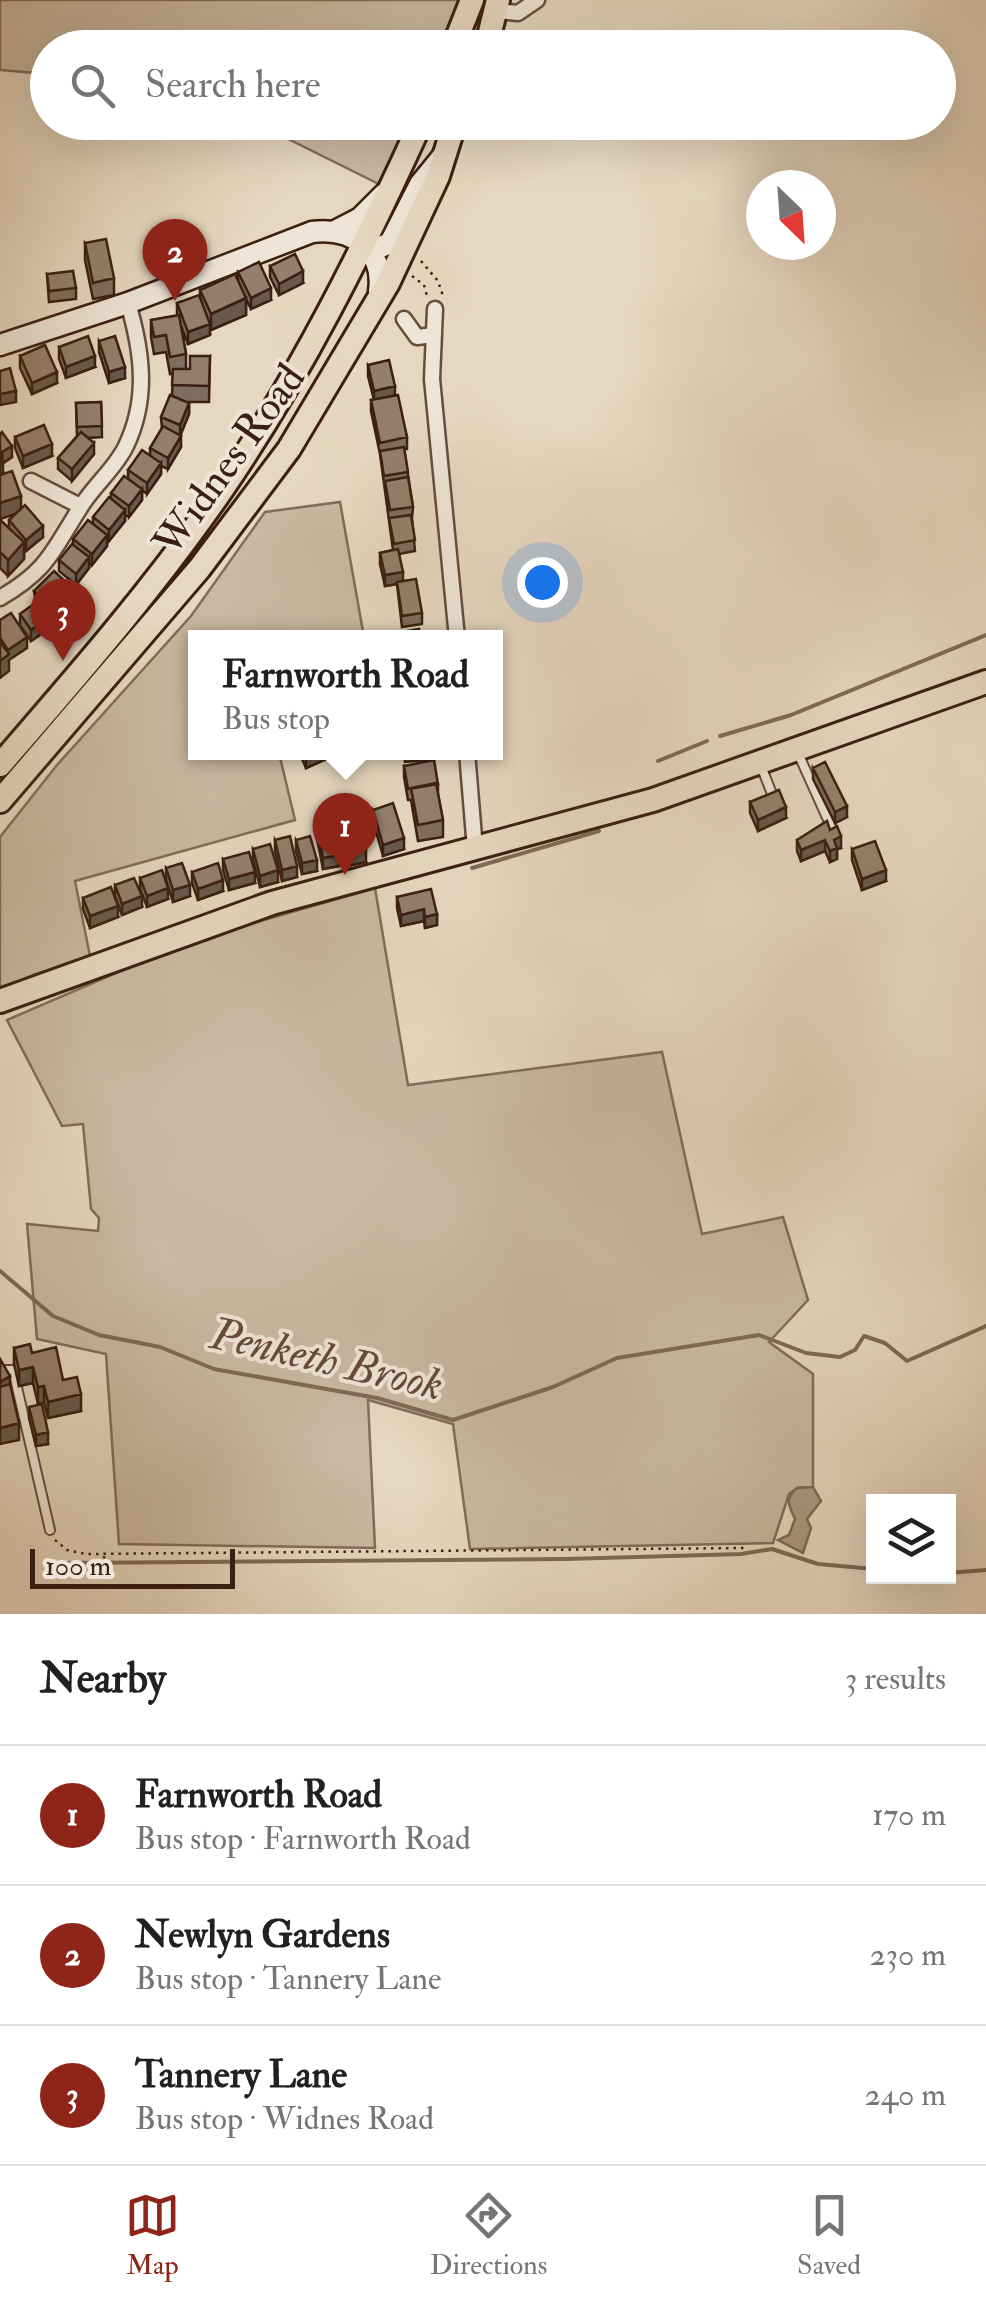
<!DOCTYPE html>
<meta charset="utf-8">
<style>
body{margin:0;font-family:"IM FELL Double Pica",serif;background:#f2f2f2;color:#202124}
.controls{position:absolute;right:30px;bottom:30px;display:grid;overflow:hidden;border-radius:0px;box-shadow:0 10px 40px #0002}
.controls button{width:90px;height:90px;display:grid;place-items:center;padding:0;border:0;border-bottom:2px solid #e0e0e0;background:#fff;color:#202124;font:50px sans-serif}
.compass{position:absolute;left:746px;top:170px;width:90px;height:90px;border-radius:50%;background:#fff;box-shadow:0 10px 40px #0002;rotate:155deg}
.scale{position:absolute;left:30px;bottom:25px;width:205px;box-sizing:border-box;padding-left:10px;border:5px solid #3b2011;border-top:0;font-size:28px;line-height:35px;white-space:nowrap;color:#3b2011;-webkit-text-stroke:8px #efe5d6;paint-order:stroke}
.you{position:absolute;left:542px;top:582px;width:35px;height:35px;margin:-25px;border:8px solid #fff;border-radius:50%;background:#1a73e8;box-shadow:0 0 0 15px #1a73e833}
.badge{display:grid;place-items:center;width:65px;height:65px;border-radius:50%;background:#8f2418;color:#fff;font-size:32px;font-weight:700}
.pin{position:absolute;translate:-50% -82px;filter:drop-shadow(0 2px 5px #0008)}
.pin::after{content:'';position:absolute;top:52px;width:35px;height:30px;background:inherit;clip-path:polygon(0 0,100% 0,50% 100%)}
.popup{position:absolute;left:188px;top:630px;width:315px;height:130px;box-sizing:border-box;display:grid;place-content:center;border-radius:0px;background:#fff;filter:drop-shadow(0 2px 8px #0005);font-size:32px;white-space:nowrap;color:#757577}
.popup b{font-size:38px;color:#202124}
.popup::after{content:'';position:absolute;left:50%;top:100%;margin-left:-20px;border:20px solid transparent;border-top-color:#fff}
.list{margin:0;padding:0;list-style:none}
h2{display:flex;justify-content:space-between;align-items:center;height:130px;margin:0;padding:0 40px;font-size:42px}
h2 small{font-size:32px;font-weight:400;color:#757577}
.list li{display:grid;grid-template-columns:65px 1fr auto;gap:30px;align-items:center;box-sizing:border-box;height:140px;padding:0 40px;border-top:2px solid #e0e0e0}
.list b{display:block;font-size:38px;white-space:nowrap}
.list p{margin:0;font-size:32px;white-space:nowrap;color:#757577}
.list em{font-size:32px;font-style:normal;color:#757577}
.icon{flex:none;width:55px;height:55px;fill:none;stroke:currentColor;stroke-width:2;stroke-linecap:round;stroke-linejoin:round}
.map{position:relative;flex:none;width:986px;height:1614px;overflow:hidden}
.search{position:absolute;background:#fff;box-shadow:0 10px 40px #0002;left:30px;right:30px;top:30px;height:110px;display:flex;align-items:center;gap:25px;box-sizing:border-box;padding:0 35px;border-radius:55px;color:#757577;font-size:38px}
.sheet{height:550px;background:#fff}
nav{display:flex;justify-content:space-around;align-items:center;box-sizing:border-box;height:140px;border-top:2px solid #e0e0e0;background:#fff;font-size:28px;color:#757577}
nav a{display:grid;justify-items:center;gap:5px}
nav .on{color:#8f2418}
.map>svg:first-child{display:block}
.green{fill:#c9b8a2;stroke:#826c5a;stroke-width:2.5}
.water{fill:#ac9984;stroke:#7f6956;stroke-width:2.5}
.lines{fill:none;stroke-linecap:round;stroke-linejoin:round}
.stream{stroke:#7f6956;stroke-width:4}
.lane-casing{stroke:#664e3d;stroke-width:12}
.street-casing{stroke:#664e3d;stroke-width:19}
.secondary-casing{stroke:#3b2011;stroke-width:25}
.primary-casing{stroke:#3b2011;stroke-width:28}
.path{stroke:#3b2011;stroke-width:2.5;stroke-dasharray:2.5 5;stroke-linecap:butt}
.lane{stroke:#efe5d6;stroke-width:8}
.street{stroke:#efe5d6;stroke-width:14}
.secondary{stroke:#efe5d6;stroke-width:20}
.primary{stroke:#e6d7c0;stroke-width:22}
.wall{fill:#7f6d5d;stroke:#3b2011;stroke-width:2.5}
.shaded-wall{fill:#68594c;stroke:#3b2011;stroke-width:2.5}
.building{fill:#947f6c;stroke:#3b2011;stroke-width:2.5}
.labels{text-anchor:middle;stroke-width:8;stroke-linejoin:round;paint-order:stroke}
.street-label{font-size:42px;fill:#3b2011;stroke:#efe5d6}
.water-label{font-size:45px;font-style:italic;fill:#634a39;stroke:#efe5d6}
</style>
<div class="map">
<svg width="986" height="1614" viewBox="0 0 986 1614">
<rect width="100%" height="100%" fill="#e6d7c0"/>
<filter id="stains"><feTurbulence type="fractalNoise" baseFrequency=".002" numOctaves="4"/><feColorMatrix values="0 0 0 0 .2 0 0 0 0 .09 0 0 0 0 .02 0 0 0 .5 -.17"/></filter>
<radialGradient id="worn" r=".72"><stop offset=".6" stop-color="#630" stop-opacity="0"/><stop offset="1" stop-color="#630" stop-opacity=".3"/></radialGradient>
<!-- green -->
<path class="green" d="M 0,0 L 467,0 L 447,47 L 48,48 L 47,74 L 0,70 Z
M 256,123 L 415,123 L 387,188 Z
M 340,502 L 364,637 L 195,638 L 195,752 L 279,753 L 295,820 L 75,881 L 90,956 L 33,975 L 34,980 L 0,992 L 0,837 L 57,765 L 191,616 L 265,512 Z
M 375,888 L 408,1085 L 662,1052 L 702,1234 L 783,1217 L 808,1300 L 769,1342 L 813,1374 L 813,1487 L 797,1488 L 789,1494 L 773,1543 L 470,1549 L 453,1424 L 368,1400 L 375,1548 L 119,1544 L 106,1354 L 37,1339 L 27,1224 L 98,1231 L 99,1218 L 91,1209 L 83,1124 L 62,1126 L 7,1020 L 188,942 Z"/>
<!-- water -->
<path class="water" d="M 813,1487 L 821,1501 L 807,1519 L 811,1528 L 803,1553 L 778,1540 L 789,1535 L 795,1519 C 789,1506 784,1499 797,1488 Z"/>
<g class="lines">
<!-- stream -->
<path class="stream" d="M 720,736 L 791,715 L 986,635
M 658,761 L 707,741
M 472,868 L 599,831
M 0,1271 L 53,1316 L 99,1335 L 160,1347 L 214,1369 L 377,1398 L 453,1420 L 553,1387 L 617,1358 L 759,1335 L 806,1353 L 840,1357 L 855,1350 L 864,1336 L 885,1343 L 907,1361 L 986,1326
M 64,1563 L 566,1559 L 741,1554 L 772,1549 L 818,1564 L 874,1569
M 948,1573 L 986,1570"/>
<!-- lane casing -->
<g class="lane-casing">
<path id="lane" d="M 797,751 L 834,833
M 761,766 L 774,799
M 0,1370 L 13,1370 L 50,1530"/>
</g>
<!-- street casing -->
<g class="street-casing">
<path id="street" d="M 497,11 L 518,13 L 537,0
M 435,309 L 432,379 L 457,638
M 404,319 L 417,337 L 434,335
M 31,481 L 80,506
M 0,598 C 48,570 52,552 80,508 C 93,486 115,469 126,446 C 149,398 142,351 128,303
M 467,752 L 475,849"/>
</g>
<!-- secondary casing -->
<g class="secondary-casing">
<path id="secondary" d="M 335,231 L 360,218 L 384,194
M 364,245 L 376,249 L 390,243 L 420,184 L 442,157
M 0,345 L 128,303 L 312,232 C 352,227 385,250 379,291"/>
</g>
<!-- primary casing -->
<g class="primary-casing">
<path id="primary" d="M 453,48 L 472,0
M 486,48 L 498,0
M 0,765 C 77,676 154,588 221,491 C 300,376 363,250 421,122
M 0,801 L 199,569 L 289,449 L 388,283 L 438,176 L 455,122
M 0,1001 L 272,903 L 653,800 L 986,682"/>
</g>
<!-- path -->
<path class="path" d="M 421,261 L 438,281 L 443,296
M 412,276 L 424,285 L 427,296
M 55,1540 L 67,1550 L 86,1554 L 747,1548
M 104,1556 L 106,1579"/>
<!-- lane -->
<use href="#lane" class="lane"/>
<!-- street -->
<use href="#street" class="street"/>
<!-- secondary -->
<use href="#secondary" class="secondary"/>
<!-- primary -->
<use href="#primary" class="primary"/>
</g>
<!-- wall -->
<path class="wall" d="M 85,243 L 114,278 L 114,295 L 93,299 L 85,260 Z
M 270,266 L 303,283 L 279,295 L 270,277 Z
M 238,272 L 271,300 L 251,309 L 246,299 L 246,315 L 211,330 L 210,328 L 210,335 L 188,344 L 181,326 L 186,354 L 186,369 L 190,369 L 210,356 L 209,402 L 189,402 L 189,414 L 180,436 L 181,447 L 168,469 L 161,466 L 161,474 L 147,494 L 142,490 L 142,500 L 129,517 L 125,515 L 125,521 L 109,541 L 107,539 L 107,546 L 92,565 L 89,563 L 89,568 L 76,585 L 59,571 L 59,560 L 73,545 L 73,539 L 93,524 L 93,517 L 111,499 L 111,493 L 128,479 L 128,470 L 150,456 L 150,448 L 162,429 L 161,417 L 172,396 L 173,373 L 170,374 L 166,352 L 154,354 L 151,337 L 151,320 L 177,316 L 177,303 L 200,298 L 200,290 L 238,282 Z
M 47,274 L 76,288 L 76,299 L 49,302 Z
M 99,341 L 125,378 L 109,383 L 99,352 Z
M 59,347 L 95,367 L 66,378 L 59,359 Z
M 20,356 L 57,383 L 32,394 L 20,368 Z
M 368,365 L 395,395 L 407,437 L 407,449 L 404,449 L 413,507 L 412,518 L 415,551 L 399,554 L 403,581 L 422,613 L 422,624 L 402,627 L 397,584 L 385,586 L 380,564 L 380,553 L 393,550 L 380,454 L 371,411 L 371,400 L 374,400 L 368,376 Z
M 101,402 L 102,437 L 88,438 L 94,454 L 72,481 L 58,469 L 58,458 L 77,436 L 76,403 Z
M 0,434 L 12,457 L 3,463 L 3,474 L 21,509 L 43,537 L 26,551 L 24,549 L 24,559 L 8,576 L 0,568 L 0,520 L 9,528 L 9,520 L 15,514 L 0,519 Z
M 15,437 L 52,456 L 23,468 L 15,448 Z
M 34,591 L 72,599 L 52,619 L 48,615 L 50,628 L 31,641 L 20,625 L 20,614 L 36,603 Z
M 299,752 L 331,752 L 331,757 L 306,768 Z
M 404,752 L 435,752 L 435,759 L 405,762 Z
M 404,766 L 438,784 L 438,794 L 443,820 L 443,837 L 418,841 L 411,800 L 408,800 L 404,777 Z
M 813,768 L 847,817 L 835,823 L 813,779 Z
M 750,802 L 786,818 L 758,831 L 750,813 Z
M 373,810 L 404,849 L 383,856 L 373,821 Z
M 334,813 L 366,862 L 343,867 L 334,830 Z
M 316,823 L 339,866 L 323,869 L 316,834 Z
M 830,830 L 841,848 L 837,849 L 837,859 L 830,862 L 825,851 L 801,861 L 797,851 L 797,840 Z
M 275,840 L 297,877 L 282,881 L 275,851 Z
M 296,840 L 317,871 L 302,874 L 296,851 Z
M 253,849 L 278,882 L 260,887 L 253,860 Z
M 852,849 L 886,881 L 862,890 L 852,860 Z
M 223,859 L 255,883 L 229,890 L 223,870 Z
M 166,868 L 190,896 L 173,902 L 166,880 Z
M 192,872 L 223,891 L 198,900 L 192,883 Z
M 140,878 L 168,899 L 147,907 L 140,889 Z
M 115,885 L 142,907 L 122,915 L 115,896 Z
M 397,897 L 437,914 L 437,925 L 425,928 L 424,921 L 401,926 L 397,908 Z
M 83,898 L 118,917 L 90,928 L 83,909 Z
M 14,1348 L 32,1353 L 63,1380 L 81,1411 L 48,1418 L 44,1402 L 38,1404 L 33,1383 L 19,1386 L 14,1364 Z
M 29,1407 L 48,1444 L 36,1446 L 29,1418 Z"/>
<!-- shaded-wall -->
<path class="shaded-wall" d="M 303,271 L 303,283 L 279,295 L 279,284 Z
M 271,288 L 271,300 L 251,309 L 251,298 Z
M 246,298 L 246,315 L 211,330 L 211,314 Z
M 210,324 L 210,335 L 188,344 L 188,332 Z
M 95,356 L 95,367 L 66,378 L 66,367 Z
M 125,367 L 125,378 L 109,383 L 109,372 Z
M 57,372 L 57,383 L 32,394 L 32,383 Z
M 395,386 L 395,397 L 374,402 L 374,391 Z
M 16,391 L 16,402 L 0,405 L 0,394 Z
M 189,403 L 189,414 L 180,436 L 180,425 Z
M 181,436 L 181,447 L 168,469 L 168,458 Z
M 94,443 L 94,454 L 72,481 L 72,469 Z
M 52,444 L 52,456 L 23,468 L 23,456 Z
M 12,446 L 12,457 L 2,464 L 2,452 Z
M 161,463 L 161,474 L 147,494 L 147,483 Z
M 142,489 L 142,500 L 129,517 L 129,506 Z
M 21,496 L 21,512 L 0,519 L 0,503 Z
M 125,510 L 125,521 L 109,541 L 109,530 Z
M 43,526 L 43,537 L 26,551 L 26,540 Z
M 107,535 L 107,546 L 92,565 L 92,554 Z
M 24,542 L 24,559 L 8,576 L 8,560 Z
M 89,557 L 89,568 L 76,585 L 76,574 Z
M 403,572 L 403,583 L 385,586 L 385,575 Z
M 72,588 L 72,599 L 52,619 L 52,608 Z
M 50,617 L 50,628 L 31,641 L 31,630 Z
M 27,637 L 27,648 L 9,660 L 9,671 L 0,678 L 0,661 L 8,655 L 8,650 Z
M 316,752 L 331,752 L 331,757 L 306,768 L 306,757 Z
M 847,806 L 847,817 L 835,823 L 835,812 Z
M 786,807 L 786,818 L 758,831 L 758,820 Z
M 841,836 L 841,848 L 837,849 L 837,859 L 830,862 L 830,851 L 834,840 Z
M 404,838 L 404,849 L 383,856 L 383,845 Z
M 825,840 L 825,851 L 801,861 L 801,850 Z
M 366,845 L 366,862 L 343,867 L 343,850 Z
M 339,855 L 339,866 L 323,869 L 323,858 Z
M 317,860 L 317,871 L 302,874 L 302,863 Z
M 297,866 L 297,877 L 282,881 L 282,870 Z
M 278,870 L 278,882 L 260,887 L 260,876 Z
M 886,870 L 886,881 L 862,890 L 862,879 Z
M 255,872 L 255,883 L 229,890 L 229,879 Z
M 223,880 L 223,891 L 198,900 L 198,889 Z
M 190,885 L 190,896 L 173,902 L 173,890 Z
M 168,888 L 168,899 L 147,907 L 147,896 Z
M 142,896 L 142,907 L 122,915 L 122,904 Z
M 118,906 L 118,917 L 90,928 L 90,916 Z
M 424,909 L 424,921 L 401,926 L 401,915 Z
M 437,914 L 437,925 L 425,928 L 425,917 Z
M 33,1367 L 33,1383 L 19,1386 L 19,1370 Z
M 10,1376 L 10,1387 L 0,1393 L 0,1382 Z
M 44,1386 L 44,1402 L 38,1404 L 38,1387 Z
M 81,1394 L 81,1411 L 48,1418 L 48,1402 Z
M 19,1423 L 19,1440 L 0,1444 L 0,1428 Z
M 48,1432 L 48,1444 L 36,1446 L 36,1435 Z"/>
<!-- building -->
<path class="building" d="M 106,239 L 114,278 L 93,283 L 85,243 Z
M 295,254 L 303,271 L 279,284 L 270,266 Z
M 259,262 L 271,288 L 251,298 L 238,272 Z
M 73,271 L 76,288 L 49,291 L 47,274 Z
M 235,274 L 246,298 L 211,314 L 200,290 Z
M 199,295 L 210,324 L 188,332 L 177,303 Z
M 179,315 L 186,354 L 170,357 L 166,335 L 154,337 L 151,320 Z
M 88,336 L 95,356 L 66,367 L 59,347 Z
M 115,336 L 125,367 L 109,372 L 99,341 Z
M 45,345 L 57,372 L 32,383 L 20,356 Z
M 190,356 L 210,356 L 209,386 L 172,385 L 173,369 L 190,369 Z
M 389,360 L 395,386 L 374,391 L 368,365 Z
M 10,368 L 16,391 L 0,394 L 0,371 Z
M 170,395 L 189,403 L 180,425 L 161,417 Z
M 398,395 L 407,437 L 380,443 L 371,400 Z
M 101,402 L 102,426 L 77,427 L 76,403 Z
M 44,425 L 52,444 L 23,456 L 15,437 Z
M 163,426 L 181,436 L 168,458 L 150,448 Z
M 2,432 L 12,446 L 2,452 L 3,473 L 0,473 L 0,434 Z
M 81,432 L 94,443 L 72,469 L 58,458 Z
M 404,447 L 408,472 L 384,476 L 380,451 Z
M 142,450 L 161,463 L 147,483 L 128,470 Z
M 12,471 L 21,496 L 0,503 L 0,475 Z
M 124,476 L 142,489 L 129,506 L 111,493 Z
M 408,477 L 413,507 L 390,510 L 385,481 Z
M 109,497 L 125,510 L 109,530 L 93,517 Z
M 25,505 L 43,526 L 26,540 L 9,520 Z
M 411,515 L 415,540 L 394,544 L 389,518 Z
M 0,520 L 24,542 L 8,560 L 0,552 Z
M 88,520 L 107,535 L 92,554 L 73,539 Z
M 72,544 L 89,557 L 76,574 L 59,560 Z
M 398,549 L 403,572 L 385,575 L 380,553 Z
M 54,571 L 72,588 L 52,608 L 34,591 Z
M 416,579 L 422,613 L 402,616 L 397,582 Z
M 38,601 L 50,617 L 31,630 L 20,614 Z
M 11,613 L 27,637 L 8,650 L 0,638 L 0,620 Z
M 419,629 L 420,638 L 402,638 L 401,632 Z
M 0,642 L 9,654 L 0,661 Z
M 434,760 L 438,784 L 408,789 L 404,766 Z
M 825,762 L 847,806 L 835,812 L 813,768 Z
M 436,783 L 443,820 L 418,825 L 411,788 Z
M 779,790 L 786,807 L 758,820 L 750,802 Z
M 393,803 L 404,838 L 383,845 L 373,810 Z
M 357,808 L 366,845 L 343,850 L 334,813 Z
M 331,820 L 339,855 L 323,858 L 316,823 Z
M 827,821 L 830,830 L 837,826 L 841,836 L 834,840 L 837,848 L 830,851 L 825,840 L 801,850 L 797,840 Z
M 290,836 L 297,866 L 282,870 L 275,840 Z
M 310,836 L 317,860 L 302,863 L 296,840 Z
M 875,841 L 886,870 L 862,879 L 852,849 Z
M 270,844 L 278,870 L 260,876 L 253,849 Z
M 249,852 L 255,872 L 229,879 L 223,859 Z
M 182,863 L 190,885 L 173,890 L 166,868 Z
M 218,863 L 223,880 L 198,889 L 192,872 Z
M 162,870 L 168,888 L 147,896 L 140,878 Z
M 134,878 L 142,896 L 122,904 L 115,885 Z
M 111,887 L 118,906 L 90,916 L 83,898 Z
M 431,889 L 437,914 L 425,917 L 424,909 L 401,915 L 397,897 Z
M 30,1344 L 32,1353 L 56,1347 L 63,1380 L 77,1377 L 81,1394 L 48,1402 L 44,1386 L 38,1387 L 33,1367 L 19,1370 L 14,1348 Z
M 0,1359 L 10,1376 L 0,1382 Z
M 10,1384 L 19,1423 L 0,1428 L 0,1387 Z
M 42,1404 L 48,1432 L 36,1435 L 29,1407 Z"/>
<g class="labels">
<!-- street labels -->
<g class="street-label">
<text transform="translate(228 459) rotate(-54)" y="15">Widnes Road</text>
</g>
<!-- water labels -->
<g class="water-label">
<text transform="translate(327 1358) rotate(13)" y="16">Penketh Brook</text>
</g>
</g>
<rect width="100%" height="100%" filter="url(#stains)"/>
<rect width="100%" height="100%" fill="url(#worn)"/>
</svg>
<div class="controls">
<button><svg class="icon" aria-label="layers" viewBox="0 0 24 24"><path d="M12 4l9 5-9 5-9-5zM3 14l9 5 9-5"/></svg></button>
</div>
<svg class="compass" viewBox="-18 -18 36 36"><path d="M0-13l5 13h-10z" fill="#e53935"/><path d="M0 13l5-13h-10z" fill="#757577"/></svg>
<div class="scale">100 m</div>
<div class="you"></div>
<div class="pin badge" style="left:345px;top:875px">1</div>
<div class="popup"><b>Farnworth Road</b>Bus stop</div>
<div class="pin badge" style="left:175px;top:301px">2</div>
<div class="pin badge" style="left:63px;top:661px">3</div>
<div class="search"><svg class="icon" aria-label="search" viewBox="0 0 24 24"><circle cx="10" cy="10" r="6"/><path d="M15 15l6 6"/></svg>Search here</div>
</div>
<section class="sheet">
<h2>Nearby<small>3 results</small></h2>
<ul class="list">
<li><span class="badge">1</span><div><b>Farnworth Road</b><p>Bus stop · Farnworth Road</p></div><em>170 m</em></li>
<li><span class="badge">2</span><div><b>Newlyn Gardens</b><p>Bus stop · Tannery Lane</p></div><em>230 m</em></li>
<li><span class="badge">3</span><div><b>Tannery Lane</b><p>Bus stop · Widnes Road</p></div><em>240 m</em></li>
</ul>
</section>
<nav>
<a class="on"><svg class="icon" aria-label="map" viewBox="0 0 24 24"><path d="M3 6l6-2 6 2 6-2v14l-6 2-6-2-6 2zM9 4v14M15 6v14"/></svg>Map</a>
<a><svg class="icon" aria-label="directions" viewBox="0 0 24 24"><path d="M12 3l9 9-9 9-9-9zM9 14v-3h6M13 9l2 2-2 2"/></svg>Directions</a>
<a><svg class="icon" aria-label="saved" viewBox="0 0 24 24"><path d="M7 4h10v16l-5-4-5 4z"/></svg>Saved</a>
</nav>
